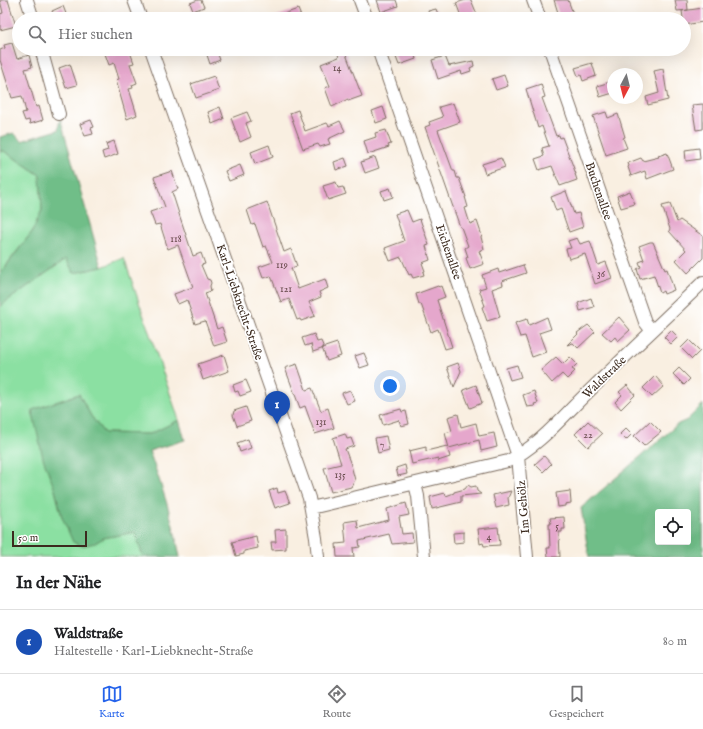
<!DOCTYPE html>
<html lang="de">
<meta charset="utf-8">
<style>
body{margin:0;font-family:"IM FELL English",serif;background:#f6f6f6;color:#202124}
.controls{position:absolute;right:12px;bottom:12px;display:grid;overflow:hidden;border-radius:4px;box-shadow:0 4px 16px #0002}
.controls button{width:36px;height:36px;display:grid;place-items:center;padding:0;border:0;border-bottom:1px solid #e0e0e0;background:#fff;color:#202124;font:20px sans-serif}
.compass{position:absolute;left:607px;top:68px;width:36px;height:36px;border-radius:50%;background:#fff;box-shadow:0 4px 16px #0002;rotate:187deg}
.scale{position:absolute;left:12px;bottom:10px;width:75px;box-sizing:border-box;padding-left:4px;border:2px solid #3b2a1e;border-top:0;font-size:11px;line-height:14px;white-space:nowrap;color:#3b2a1e;-webkit-text-stroke:3px #fff;paint-order:stroke}
.you{position:absolute;left:390px;top:386px;width:14px;height:14px;margin:-10px;border:3px solid #fff;border-radius:50%;background:#1a73e8;box-shadow:0 0 0 6px #1a73e833}
.badge{display:grid;place-items:center;width:26px;height:26px;border-radius:50%;background:#2563eb;color:#fff;font-size:13px;font-weight:700}
.pin{position:absolute;translate:-50% -33px;filter:drop-shadow(0 1px 2px #0008)}
.pin::after{content:'';position:absolute;top:21px;width:14px;height:12px;background:inherit;clip-path:polygon(0 0,100% 0,50% 100%)}
.list{margin:0;padding:0;list-style:none}
h2{display:flex;justify-content:space-between;align-items:center;height:52px;margin:0;padding:0 16px;font-size:17px}
h2 small{font-size:13px;font-weight:400;color:#757577}
.list li{display:grid;grid-template-columns:26px 1fr auto;gap:12px;align-items:center;box-sizing:border-box;height:64px;padding:0 16px;border-top:1px solid #e0e0e0}
.list b{display:block;font-size:15px;white-space:nowrap}
.list p{margin:0;font-size:13px;white-space:nowrap;color:#757577}
.list em{font-size:13px;font-style:normal;color:#757577}
.icon{flex:none;width:22px;height:22px;fill:none;stroke:currentColor;stroke-width:2;stroke-linecap:round;stroke-linejoin:round}
.map{position:relative;flex:none;width:703px;height:557px;overflow:hidden}
.search{position:absolute;background:#fff;box-shadow:0 4px 16px #0002;left:12px;right:12px;top:12px;height:44px;display:flex;align-items:center;gap:10px;box-sizing:border-box;padding:0 14px;border-radius:22px;color:#757577;font-size:15px}
.sheet{height:116px;background:#fff}
nav{display:flex;justify-content:space-around;align-items:center;box-sizing:border-box;height:56px;border-top:1px solid #e0e0e0;background:#fff;font-size:11px;color:#757577}
nav a{display:grid;justify-items:center;gap:2px}
nav .on{color:#2563eb}
.map>svg:first-child{display:block}
.green{fill:#8be0a2;stroke:#638560}
.forest{fill:#70be88;stroke:#567453;fill-rule:evenodd}
.building{fill:#e5a7cc}
.lines{fill:none;stroke-linecap:round;stroke-linejoin:round}
.minor-casing{stroke:#7e6f62;stroke-width:14}
.minor{stroke:#fff;stroke-width:12}
.labels{text-anchor:middle;stroke-width:3.5;stroke-linejoin:round;paint-order:stroke}
.number-label{font-size:10px;fill:#66494a}
.street-label{font-size:12px;fill:#3b2a1e;stroke:#fff}
</style>
<div class="map">
<svg width="703" height="557" viewBox="0 0 703 557">
<rect width="100%" height="100%" fill="#fff"/>
<filter id="ink" filterUnits="userSpaceOnUse"><feTurbulence type="fractalNoise" baseFrequency=".025" numOctaves="2"/><feDisplacementMap in="SourceGraphic" scale="8" xChannelSelector="R" yChannelSelector="G"/><feConvolveMatrix kernelMatrix="1 2 1 2 8 2 1 2 1" color-interpolation-filters="sRGB"/></filter>
<filter id="wash" filterUnits="userSpaceOnUse"><feTurbulence type="fractalNoise" baseFrequency=".012" numOctaves="4" result="noise"/><feDisplacementMap in="SourceGraphic" scale="16" xChannelSelector="R" yChannelSelector="G"/><feGaussianBlur stdDeviation="0.9" result="paint"/><feColorMatrix in="noise" values="0 0 0 0 0 0 0 0 0 0 0 0 0 0 0 0 0 1.4 0 .05"/><feComposite in="paint" operator="in"/></filter>
<g filter="url(#wash)">
<rect width="100%" height="100%" fill="#f9efe1"/>
<!-- green -->
<path class="green" d="M 0,151 L 4,151 L 40,175 L 42,210 L 32,232 L 0,273 Z
M 124,258 L 179,420 L 150,434 L 104,433 L 91,416 L 79,394 L 32,411 L 55,490 L 62,517 L 95,543 L 103,538 L 135,532 L 143,557 L 0,557 L 0,306 L 66,259 L 74,273 L 102,267 Z"/>
<!-- forest -->
<path class="forest" d="M 60,118 L 102,267 L 74,273 L 66,259 L 0,306 L 0,274 L 32,232 L 42,210 L 40,175 L 4,151 L 0,151 L 0,137 L 14,133 L 21,141 L 58,130 Z
M 79,394 L 91,416 L 104,433 L 150,434 L 179,420 L 185,440 L 149,451 C 162,486 173,520 180,557 L 143,557 L 135,532 L 103,538 L 95,543 L 82,546 L 73,542 L 62,517 L 55,490 L 43,458 L 32,410 Z
M 703,404 L 703,557 L 589,557 L 581,508 L 678,424 L 687,420 ZM 658,512 L 688,512 L 688,542 L 658,542 Z"/>
<g id="blocks">
<!-- building -->
<path class="building" d="M 0,0 L 8,0 L 16,26 L 0,30 L 0,14 L 3,13 Z
M 198,0 L 201,0 L 204,7 L 193,11 L 190,3 Z
M 377,0 L 396,0 L 398,6 L 381,12 Z
M 466,0 L 471,0 L 479,19 L 462,19 L 456,3 Z
M 554,0 L 568,0 L 575,19 L 560,19 Z
M 675,0 L 687,0 L 688,10 L 677,11 Z
M 63,6 L 68,19 L 55,19 L 52,11 Z
M 703,8 L 703,22 L 684,25 L 682,11 Z
M 298,9 L 302,19 L 275,19 L 275,17 Z
M 436,9 L 440,19 L 430,19 L 428,11 Z
M 12,43 L 17,59 L 29,55 L 32,67 L 25,69 L 36,107 L 39,106 L 43,120 L 30,124 L 29,120 L 25,121 L 22,113 L 26,112 L 22,96 L 12,98 L 0,60 L 0,50 L 5,48 L 4,45 Z
M 110,49 L 129,49 L 134,63 L 130,64 L 137,83 L 132,85 L 133,88 L 129,89 L 137,115 L 127,119 L 116,80 L 119,79 L 114,63 L 109,65 L 104,51 Z
M 216,49 L 220,60 L 210,64 L 206,52 Z
M 336,49 L 344,49 L 362,96 L 348,101 L 348,99 L 332,107 L 325,88 L 330,86 L 321,64 L 339,57 Z
M 402,49 L 413,49 L 416,59 L 399,65 L 394,52 Z
M 445,56 L 449,66 L 473,61 L 474,66 L 470,68 L 471,71 L 462,74 L 461,71 L 438,79 L 432,60 Z
M 592,63 L 596,76 L 583,81 L 581,75 L 578,76 L 575,68 Z
M 70,64 L 77,85 L 66,88 L 59,68 Z
M 663,69 L 668,100 L 648,105 L 646,97 L 659,93 L 654,71 Z
M 504,75 L 508,86 L 496,90 L 492,79 Z
M 214,76 L 219,90 L 196,98 L 191,84 Z
M 610,82 L 613,93 L 600,97 L 597,86 Z
M 541,84 L 545,97 L 542,98 L 556,136 L 559,135 L 560,138 L 562,137 L 576,174 L 575,174 L 577,180 L 560,186 L 552,166 L 539,170 L 535,159 L 544,156 L 542,148 L 549,146 L 542,126 L 538,128 L 526,89 Z
M 453,103 L 460,122 L 438,130 L 453,171 L 455,171 L 457,178 L 459,178 L 466,197 L 465,197 L 468,207 L 465,208 L 470,224 L 477,221 L 482,236 L 481,237 L 484,249 L 479,251 L 484,264 L 470,269 L 466,258 L 468,257 L 465,248 L 468,246 L 461,227 L 460,227 L 425,127 L 430,125 L 429,122 L 443,117 L 439,107 Z
M 703,104 L 703,129 L 696,130 L 692,105 Z
M 220,107 L 224,119 L 212,124 L 208,112 Z
M 383,107 L 387,119 L 376,123 L 372,111 Z
M 298,110 L 305,131 L 327,123 L 329,126 L 340,121 L 345,131 L 328,139 L 330,144 L 320,147 L 318,144 L 303,149 L 290,113 Z
M 247,112 L 251,121 L 246,123 L 251,137 L 240,142 L 231,118 Z
M 606,112 L 608,118 L 618,114 L 625,137 L 623,138 L 627,148 L 606,155 L 593,116 Z
M 91,120 L 94,127 L 91,128 L 93,134 L 85,136 L 80,124 Z
M 386,130 L 391,144 L 388,145 L 389,147 L 368,154 L 364,141 L 376,137 L 375,133 Z
M 114,141 L 118,154 L 104,159 L 102,152 L 108,150 L 106,144 Z
M 269,145 L 273,157 L 255,164 L 251,152 Z
M 699,148 L 700,159 L 686,161 L 685,150 Z
M 667,153 L 673,169 L 647,179 L 645,171 L 631,176 L 628,167 L 629,166 L 628,163 L 641,158 L 643,161 L 659,157 L 658,156 Z
M 375,157 L 379,168 L 365,173 L 361,162 Z
M 345,158 L 348,166 L 336,170 L 334,162 Z
M 501,158 L 505,167 L 485,174 L 482,164 Z
M 240,165 L 244,175 L 229,181 L 225,171 Z
M 172,171 L 178,189 L 172,192 L 180,217 L 193,256 L 201,253 L 205,264 L 201,265 L 207,279 L 210,280 L 211,283 L 210,286 L 211,291 L 205,293 L 217,329 L 222,327 L 227,342 L 214,346 L 205,321 L 195,324 L 187,300 L 178,304 L 174,294 L 193,287 L 178,245 L 168,249 L 160,224 L 155,225 L 150,212 L 165,207 L 154,177 Z
M 336,182 L 338,188 L 343,187 L 346,194 L 328,200 L 323,186 Z
M 390,188 L 393,197 L 384,200 L 381,191 Z
M 566,191 L 574,214 L 579,213 L 583,227 L 569,232 L 561,209 L 556,211 L 551,197 Z
M 630,191 L 635,204 L 621,208 L 617,196 Z
M 267,202 L 284,252 L 291,249 L 297,266 L 291,268 L 298,289 L 325,279 L 328,288 L 319,292 L 321,297 L 309,302 L 315,316 L 301,321 L 300,319 L 297,320 L 289,299 L 281,302 L 271,276 L 263,278 L 259,267 L 273,262 L 266,246 L 263,247 L 255,224 L 252,225 L 247,210 Z
M 670,204 L 677,222 L 680,220 L 703,236 L 703,258 L 688,273 L 676,260 L 686,250 L 669,231 L 670,229 L 662,206 Z
M 407,210 L 412,222 L 420,219 L 429,245 L 426,246 L 430,260 L 422,263 L 425,271 L 423,272 L 424,275 L 413,278 L 411,274 L 409,275 L 401,257 L 390,261 L 385,248 L 404,241 L 395,214 Z
M 577,238 L 580,244 L 590,241 L 598,265 L 606,262 L 612,278 L 595,284 L 585,254 L 569,259 L 566,249 L 571,248 L 568,241 Z
M 650,242 L 653,242 L 665,270 L 667,269 L 674,290 L 664,294 L 663,291 L 660,293 L 654,275 L 640,279 L 637,269 L 641,267 L 639,262 L 644,260 L 639,246 Z
M 523,265 L 526,273 L 502,281 L 503,285 L 492,289 L 500,317 L 487,321 L 482,307 L 485,306 L 479,289 L 486,287 L 482,275 L 498,269 L 499,273 Z
M 438,286 L 439,287 L 441,286 L 445,297 L 437,300 L 452,347 L 445,349 L 438,329 L 431,332 L 421,304 L 419,304 L 416,294 Z
M 591,298 L 594,307 L 580,311 L 578,303 Z
M 547,317 L 551,329 L 539,333 L 546,352 L 532,357 L 525,336 L 520,337 L 515,323 L 527,319 L 529,325 Z
M 619,317 L 630,330 L 618,341 L 615,337 L 611,341 L 602,333 Z
M 588,325 L 595,332 L 578,348 L 573,343 L 567,345 L 578,334 L 577,333 Z
M 671,330 L 678,337 L 671,344 L 664,337 Z
M 314,334 L 317,342 L 321,341 L 324,348 L 313,352 L 311,344 L 305,346 L 302,338 Z
M 689,340 L 700,351 L 692,359 L 681,348 Z
M 337,343 L 341,356 L 327,361 L 322,348 Z
M 364,353 L 369,365 L 360,368 L 355,356 Z
M 224,355 L 229,371 L 203,380 L 198,364 Z
M 556,357 L 563,364 L 570,357 L 577,364 L 572,369 L 575,371 L 567,379 L 562,374 L 552,383 L 541,370 Z
M 458,363 L 461,371 L 454,387 L 447,367 Z
M 297,364 L 306,390 L 312,388 L 321,411 L 328,408 L 334,428 L 315,434 L 305,406 L 300,408 L 285,368 Z
M 517,365 L 521,377 L 510,380 L 506,368 Z
M 679,368 L 690,379 L 684,385 L 673,374 Z
M 655,376 L 664,386 L 652,397 L 643,388 Z
M 246,380 L 251,392 L 240,396 L 238,391 L 235,392 L 233,385 Z
M 476,385 L 482,403 L 470,408 L 463,390 Z
M 627,385 L 635,395 L 621,409 L 615,402 L 622,395 L 619,392 Z
M 350,390 L 355,401 L 347,404 L 342,393 Z
M 534,391 L 538,403 L 534,404 L 535,406 L 527,407 L 523,395 Z
M 246,407 L 251,421 L 237,426 L 233,415 L 234,411 Z
M 401,409 L 402,412 L 406,411 L 409,424 L 401,426 L 399,420 L 383,425 L 380,415 Z
M 458,414 L 461,427 L 476,423 L 479,436 L 494,433 L 497,447 L 481,451 L 479,440 L 449,448 L 445,433 L 452,431 L 448,417 Z
M 588,421 L 602,434 L 588,447 L 575,434 Z
M 650,421 L 661,432 L 644,446 L 634,436 Z
M 626,428 L 632,434 L 626,440 L 620,434 Z
M 345,434 L 347,439 L 351,438 L 354,446 L 345,449 L 351,465 L 355,480 L 351,487 L 331,492 L 324,468 L 341,464 L 333,438 Z
M 386,436 L 389,450 L 378,453 L 375,438 Z
M 248,439 L 251,448 L 240,452 L 237,443 Z
M 447,446 L 450,457 L 438,461 L 438,458 L 412,464 L 409,451 L 426,447 L 426,451 Z
M 544,456 L 551,464 L 543,472 L 535,464 Z
M 405,465 L 407,474 L 398,476 L 396,468 Z
M 468,485 L 471,487 L 476,486 L 477,491 L 481,494 L 461,496 L 461,502 L 432,509 L 430,497 L 445,493 L 446,496 L 454,493 L 454,492 L 465,489 Z
M 277,488 L 278,493 L 285,491 L 290,503 L 275,508 L 269,491 Z
M 511,491 L 508,498 L 509,505 L 496,508 L 493,495 Z
M 570,491 L 571,503 L 565,504 L 565,506 L 558,507 L 556,493 Z
M 406,503 L 409,515 L 399,517 L 402,534 L 412,533 L 413,542 L 392,544 L 389,534 L 359,541 L 360,547 L 353,548 L 354,557 L 337,557 L 336,544 L 346,543 L 344,522 L 357,520 L 358,528 L 389,520 L 387,509 Z
M 564,517 L 565,529 L 562,529 L 562,532 L 559,532 L 560,557 L 548,557 L 547,548 L 550,548 L 549,524 L 551,524 L 550,518 Z
M 498,527 L 500,545 L 484,546 L 483,543 L 480,544 L 478,529 Z
M 286,529 L 286,549 L 272,550 L 271,542 L 276,542 L 275,530 Z
M 464,532 L 464,542 L 454,543 L 453,533 Z
M 256,536 L 258,548 L 244,551 L 244,554 L 236,556 L 232,542 Z"/>
</g>
</g>
<g filter="url(#ink)">
<use href="#blocks" fill-opacity="0" stroke="#7e6f62" stroke-width="1"/>
<g class="lines">
<!-- minor casing -->
<g class="minor-casing">
<path id="minor" d="M 27,0 L 33,19
M 134,0 L 141,19
M 360,0 L 367,19
M 533,0 L 540,19
M 41,49 L 59,114
M 151,49 L 309,498 L 316,538 L 318,557
M 378,49 L 518,456 L 527,557
M 550,49 L 645,322 L 652,331
M 415,484 L 418,496 L 424,557
M 311,508 L 508,461 C 536,448 560,420 582,398 C 622,359 663,321 703,282"/>
</g>
<!-- minor -->
<use href="#minor" class="minor"/>
</g>
</g>
<g class="labels">
<!-- number labels -->
<g class="number-label">
<text x="337" y="71">14</text>
<text x="176" y="242">118</text>
<text x="282" y="268">119</text>
<text x="601" y="277">36</text>
<text x="286" y="292">121</text>
<text x="321" y="425">131</text>
<text x="588" y="438">22</text>
<text x="382" y="448">7</text>
<text x="340" y="478">135</text>
<text x="557" y="529">5</text>
<text x="489" y="540">4</text>
</g>
<!-- street labels -->
<g class="street-label">
<text transform="translate(599 191) rotate(71)" y="4">Buchenallee</text>
<text transform="translate(449 252) rotate(71)" y="4">Eichenallee</text>
<text transform="translate(240 302) rotate(71)" y="4">Karl-Liebknecht-Straße</text>
<text transform="translate(604 377) rotate(-44)" y="4">Waldstraße</text>
<text transform="translate(523 507) rotate(-95)" y="4">Im Gehölz</text>
</g>
</g>
</svg>
<div class="controls">
<button><svg class="icon" aria-label="locate" viewBox="0 0 24 24"><circle cx="12" cy="12" r="6"/><path d="M12 2v4M12 18v4M2 12h4M18 12h4"/></svg></button>
</div>
<svg class="compass" viewBox="-18 -18 36 36"><path d="M0-13l5 13h-10z" fill="#e53935"/><path d="M0 13l5-13h-10z" fill="#757577"/></svg>
<div class="scale">50 m</div>
<div class="you"></div>
<div class="pin badge" style="left:277px;top:424px;background:#1a4fb4">1</div>
<div class="search"><svg class="icon" aria-label="search" viewBox="0 0 24 24"><circle cx="10" cy="10" r="6"/><path d="M15 15l6 6"/></svg>Hier suchen</div>
</div>
<section class="sheet">
<h2>In der Nähe<small></small></h2>
<ul class="list">
<li><span class="badge" style="background:#1a4fb4">1</span><div><b>Waldstraße</b><p>Haltestelle · Karl-Liebknecht-Straße</p></div><em>80 m</em></li>
</ul>
</section>
<nav>
<a class="on"><svg class="icon" aria-label="map" viewBox="0 0 24 24"><path d="M3 6l6-2 6 2 6-2v14l-6 2-6-2-6 2zM9 4v14M15 6v14"/></svg>Karte</a>
<a><svg class="icon" aria-label="directions" viewBox="0 0 24 24"><path d="M12 3l9 9-9 9-9-9zM9 14v-3h6M13 9l2 2-2 2"/></svg>Route</a>
<a><svg class="icon" aria-label="saved" viewBox="0 0 24 24"><path d="M7 4h10v16l-5-4-5 4z"/></svg>Gespeichert</a>
</nav>
